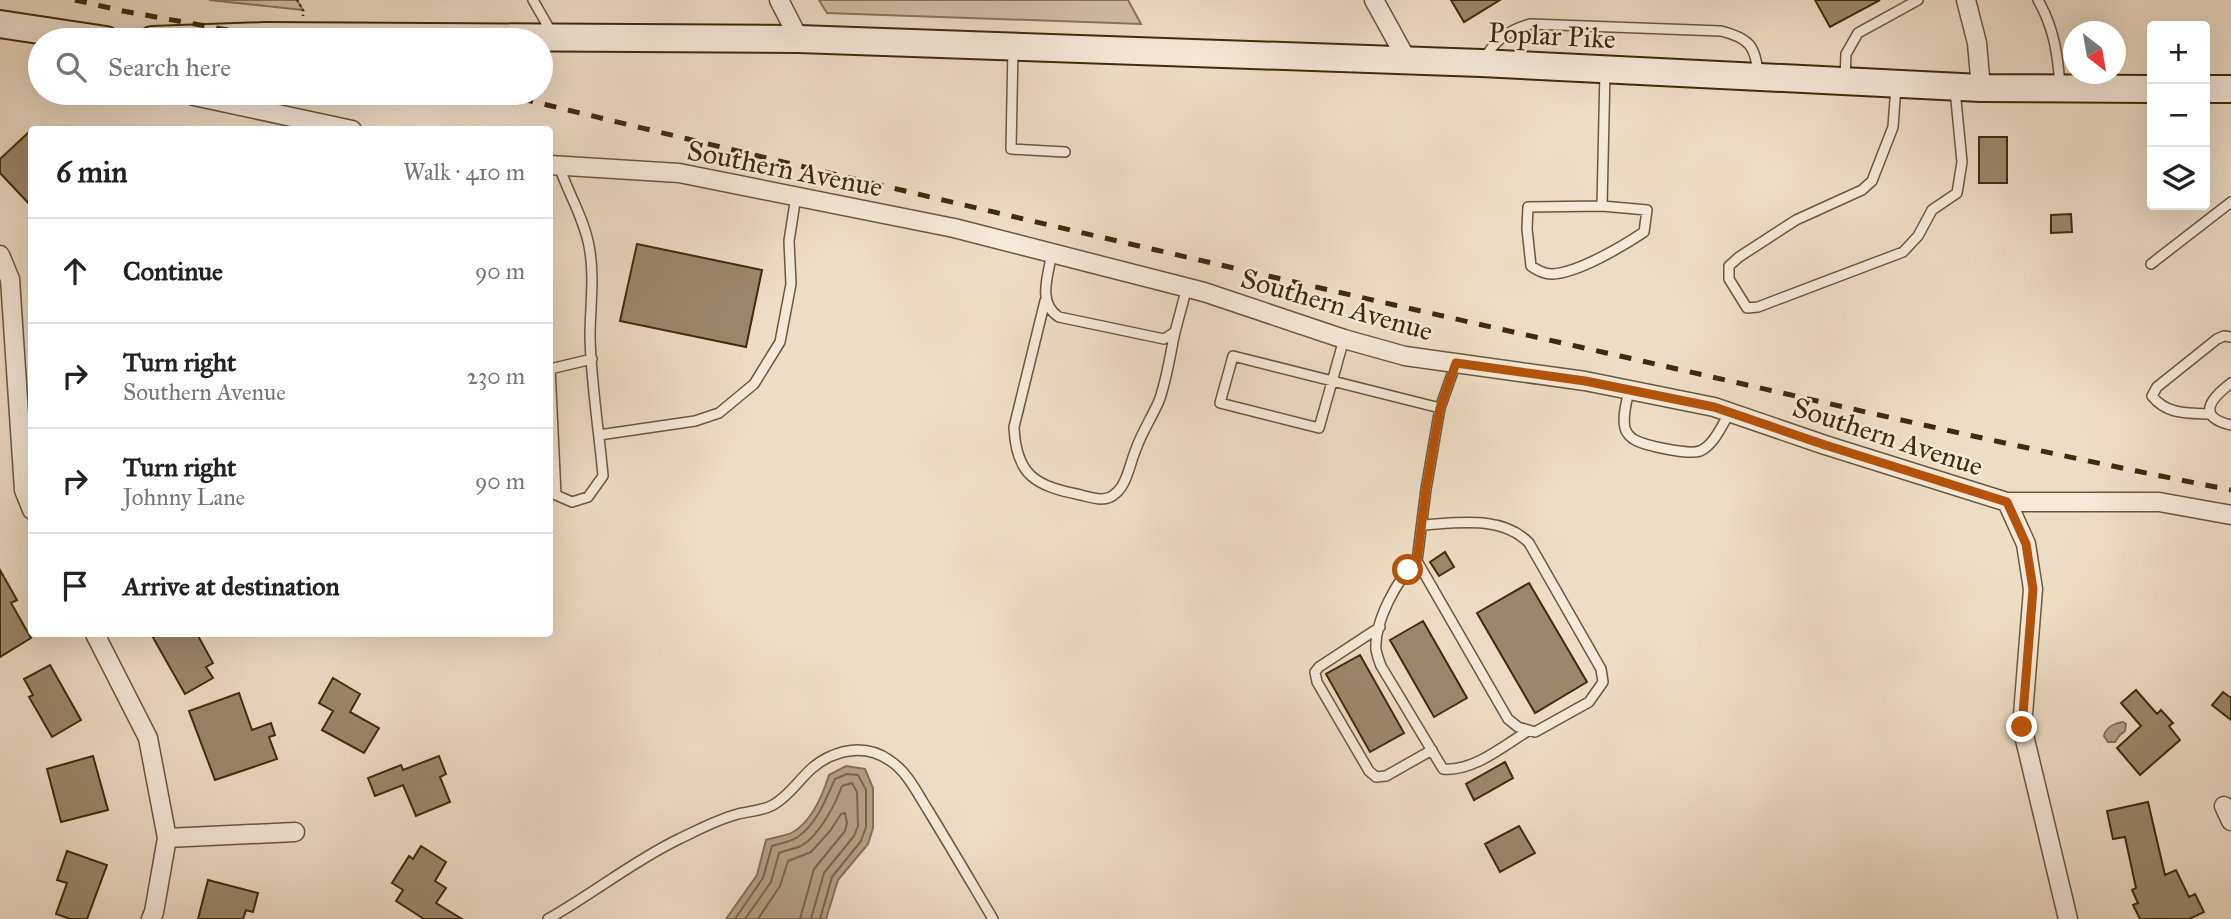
<!DOCTYPE html>
<meta charset="utf-8">
<style>
body{margin:0;font-family:"IM FELL Great Primer",serif;background:#f6f6f6;color:#222}
.controls{position:absolute;right:21px;top:21px;display:grid;overflow:hidden;border-radius:7px;box-shadow:0 7px 28px #0002}
.controls button{width:63px;height:63px;display:grid;place-items:center;padding:0;border:0;border-bottom:2px solid #e0e0e0;background:#fff;color:#222;font:35px sans-serif}
.compass{position:absolute;left:2063px;top:21px;width:63px;height:63px;border-radius:50%;background:#fff;box-shadow:0 7px 28px #0002;rotate:149deg}
.stop{position:absolute;width:21px;height:21px;margin:-16px;border:5px solid #b45309;border-radius:50%;background:#fff}
.stop.end{background:#b45309;border-color:#fff;box-shadow:0 2px 7px #0008}
.list{margin:0;padding:0;list-style:none}
h2{display:flex;justify-content:space-between;align-items:center;height:91px;margin:0;padding:0 28px;font-size:30px}
h2 small{font-size:23px;font-weight:400;color:#767676}
.list li{display:grid;grid-template-columns:46px 1fr auto;gap:21px;align-items:center;box-sizing:border-box;height:105px;padding:0 28px;border-top:2px solid #e0e0e0}
.list b{display:block;font-size:26px;white-space:nowrap}
.list p{margin:0;font-size:23px;white-space:nowrap;color:#767676}
.list em{font-size:23px;font-style:normal;color:#767676}
.icon{flex:none;width:38px;height:38px;fill:none;stroke:currentColor;stroke-width:2;stroke-linecap:round;stroke-linejoin:round}
.map{position:relative;flex:none;width:2231px;height:919px;overflow:hidden}
.search{position:absolute;background:#fff;box-shadow:0 7px 28px #0002;left:28px;top:28px;width:525px;height:77px;display:flex;align-items:center;gap:18px;box-sizing:border-box;padding:0 24px;border-radius:38px;color:#767676;font-size:26px}
.panel{position:absolute;background:#fff;box-shadow:0 7px 28px #0002;left:28px;top:126px;width:525px;height:511px;border-radius:7px}
.map>svg:first-child{display:block}
.green{fill:#d1bfa6;stroke:#897557;stroke-width:2}
.water{fill:#b3a085;stroke:#857153;stroke-width:2}
.lines{fill:none;stroke-linecap:round;stroke-linejoin:round}
.shore{stroke:#7a6646;stroke-width:2}
.building{fill:#9b886b;stroke:#412b08;stroke-width:2}
.service-casing{stroke:#6c5838;stroke-width:12}
.minor-casing{stroke:#6c5838;stroke-width:21}
.secondary-casing{stroke:#412b08;stroke-width:30}
.path{stroke:#412b08;stroke-width:2.5;stroke-dasharray:2 3.5;stroke-linecap:butt}
.service{stroke:#f4e9da;stroke-width:9}
.minor{stroke:#f4e9da;stroke-width:18}
.secondary{stroke:#f4e9da;stroke-width:26}
.rail{stroke:#412b08;stroke-width:5;stroke-dasharray:12 12;stroke-linecap:butt}
.route{stroke:#b45309;stroke-width:9}
.labels{text-anchor:middle;stroke-width:5;stroke-linejoin:round;paint-order:stroke}
.street-label{font-size:28px;fill:#412b08;stroke:#f4e9da}
</style>
<div class="map">
<svg width="2231" height="919" viewBox="0 0 2231 919">
<rect width="100%" height="100%" fill="#eeddc6"/>
<filter id="stains"><feTurbulence type="fractalNoise" baseFrequency=".00286" numOctaves="4"/><feColorMatrix values="0 0 0 0 .2 0 0 0 0 .09 0 0 0 0 .02 0 0 0 .5 -.17"/></filter>
<radialGradient id="worn" r=".72"><stop offset=".6" stop-color="#630" stop-opacity="0"/><stop offset="1" stop-color="#630" stop-opacity=".3"/></radialGradient>
<!-- green -->
<path class="green" d="M 209,0 L 297,0 L 303,10 Z
M 819,0 L 1128,0 L 1141,24 L 827,13 Z"/>
<!-- water -->
<path class="water" d="M 2123,722 L 2126,724 L 2125,731 L 2120,735 L 2115,742 L 2108,742 L 2104,736 C 2106,727 2115,723 2123,722 Z
M 846,766 L 865,769 L 873,788 L 873,828 L 868,844 L 838,880 L 826,919 L 726,919 L 757,875 L 766,840 C 774,837 786,836 793,832 C 812,821 823,794 829,775 Z"/>
<g class="lines">
<!-- shore -->
<path class="shore" d="M 735,919 L 763,878 L 772,846 C 780,843 792,842 799,836 C 817,823 826,799 835,779 L 847,774 L 858,775 L 866,790 L 866,827 L 861,841 L 832,877 L 820,919
M 745,919 L 771,882 L 779,853 C 786,850 794,849 801,846 C 819,836 835,805 842,786 L 852,783 L 857,792 L 858,826 L 854,836 L 824,873 L 811,919
M 758,919 L 780,886 L 788,861 L 811,852 L 830,831 L 841,814 L 845,813 L 847,823 L 845,831 L 814,869 L 800,919"/>
</g>
<!-- building -->
<path class="building" d="M 1451,0 L 1500,0 L 1464,22 Z
M 1815,0 L 1880,0 L 1830,27 Z
M 32,129 L 32,207 L 0,173 L 0,159 Z
M 1979,137 L 2007,137 L 2007,183 L 1979,183 Z
M 2071,214 L 2072,232 L 2051,233 L 2051,215 Z
M 637,244 L 762,270 L 746,347 L 620,321 Z
M 1445,552 L 1454,567 L 1439,576 L 1430,562 Z
M 0,570 L 17,600 L 11,603 L 31,638 L 0,657 Z
M 1529,583 L 1587,682 L 1535,713 L 1477,613 Z
M 1423,621 L 1467,698 L 1434,717 L 1390,640 Z
M 151,634 L 197,634 L 213,663 L 206,667 L 213,678 L 185,694 Z
M 1360,655 L 1404,733 L 1370,752 L 1326,674 Z
M 50,665 L 81,720 L 52,737 L 29,697 L 33,695 L 24,679 Z
M 333,678 L 360,694 L 350,712 L 379,728 L 364,753 L 322,730 L 333,711 L 319,703 Z
M 2136,690 L 2157,714 L 2161,710 L 2173,723 L 2169,726 L 2180,740 L 2140,775 L 2117,748 L 2141,726 L 2121,703 Z
M 2223,692 L 2231,698 L 2231,720 L 2212,705 Z
M 239,693 L 252,730 L 271,723 L 275,735 L 269,737 L 277,759 L 215,780 L 189,711 Z
M 93,756 L 108,810 L 61,822 L 47,769 Z
M 439,756 L 446,774 L 440,777 L 450,802 L 416,816 L 403,785 L 375,796 L 368,778 L 401,765 L 403,770 Z
M 1505,762 L 1513,778 L 1474,800 L 1466,784 Z
M 2148,802 L 2165,875 L 2176,870 L 2189,897 L 2195,894 L 2204,912 L 2189,919 L 2140,919 L 2133,905 L 2138,903 L 2132,890 L 2136,888 L 2125,837 L 2113,839 L 2107,811 Z
M 1519,826 L 1535,853 L 1500,872 L 1485,844 Z
M 421,846 L 446,862 L 435,881 L 446,888 L 436,903 L 462,919 L 424,919 L 396,901 L 403,890 L 392,883 L 409,856 L 413,859 Z
M 67,851 L 107,865 L 87,919 L 70,919 L 56,914 L 67,883 L 57,880 Z
M 208,880 L 258,893 L 253,912 L 246,910 L 243,919 L 198,919 Z"/>
<g class="lines">
<!-- service casing -->
<g class="service-casing">
<path id="service" d="M 533,0 L 553,35
M 2038,0 C 2054,28 2058,55 2060,87
M 1013,48 L 1011,149 L 1065,152
M 1483,61 C 1494,41 1508,30 1530,24 L 1721,31 C 1749,38 1756,46 1758,75
M 1845,79 L 1846,54 L 1858,33 L 1918,0
M 1896,86 L 1893,127 L 1872,181 L 1862,190 L 1796,220 L 1739,257 L 1729,266 L 1729,279 L 1747,308 L 1758,307 L 1903,252 L 1918,236 L 1932,210 L 1957,193 L 1962,162 L 1955,90
M 1602,206 L 1528,207 L 1527,229 L 1531,266 C 1538,271 1544,274 1552,274 C 1578,273 1623,246 1644,232 L 1647,210 L 1602,206 L 1605,71
M 1052,253 C 1048,276 1037,303 1059,317 L 1164,339 L 1175,332 L 1187,287
M 2151,264 L 2231,202
M 1045,301 L 1014,427 C 1016,476 1036,486 1081,495 C 1093,498 1106,503 1116,493 C 1127,484 1130,463 1136,449 C 1142,432 1152,417 1159,401 C 1167,379 1170,355 1175,332
M 1344,339 L 1319,428 L 1220,403 L 1233,356 L 1440,408 L 1456,363
M 550,368 L 556,495 L 572,502 L 588,497 L 603,476 C 599,430 591,383 590,337 C 590,307 595,276 589,246 C 584,218 568,193 559,166
M 550,369 L 592,359
M 2231,383 C 2210,399 2196,417 2231,425
M 1629,390 C 1627,401 1622,416 1625,428 C 1626,433 1631,438 1635,440 C 1646,446 1689,455 1700,451 C 1714,445 1722,425 1730,412
M 2210,414 C 2188,413 2167,415 2152,396 L 2157,387 L 2217,339 L 2224,336 L 2231,337
M 599,435 L 695,421 L 719,413 L 754,384 L 780,342 L 791,284 L 789,241 L 796,196
M 1422,525 C 1458,523 1502,515 1529,543 L 1601,669 L 1603,682 L 1589,702 L 1535,732 L 1518,727 L 1508,719 L 1417,561 L 1426,489 L 1440,408
M 1417,561 C 1397,579 1374,622 1376,650 C 1377,655 1379,661 1381,666 L 1443,769 C 1473,772 1503,746 1528,731
M 1380,627 L 1319,667 L 1315,672 L 1317,682 L 1369,771 L 1376,777 L 1386,776 L 1432,750
M 548,919 C 593,894 633,861 679,839 C 698,830 718,819 738,814 C 750,811 762,811 773,805 C 796,792 803,769 829,757 C 849,748 870,747 889,760 C 907,771 917,793 928,810 C 950,846 971,882 993,919"/>
</g>
<!-- minor casing -->
<g class="minor-casing">
<path id="minor" d="M 779,0 L 799,39
M 1374,0 L 1407,60
M 1966,0 L 1977,43 L 1981,88
M 190,93 L 194,96 L 352,130
M 550,165 L 679,173 L 954,228 L 1204,292 L 1344,339 L 1405,356 L 1585,381 L 1714,407 L 1825,445 L 2007,502 L 2159,502 L 2231,515
M 0,255 L 10,279 L 24,490 L 32,510
M 2007,502 L 2026,544 L 2033,589 L 2022,727 L 2068,919
M 95,634 L 148,738 L 167,838 L 154,912 L 151,919
M 2224,806 L 2231,821
M 167,838 L 295,832"/>
</g>
<!-- secondary casing -->
<g class="secondary-casing">
<path id="secondary" d="M 0,24 L 106,40
M 152,40 L 265,36 L 799,39 L 1481,63 L 1981,88 L 2152,89
M 2205,89 L 2231,89"/>
</g>
<!-- path -->
<path class="path" d="M 297,0 L 303,10 L 303,16"/>
<!-- service -->
<use href="#service" class="service"/>
<!-- minor -->
<use href="#minor" class="minor"/>
<!-- secondary -->
<use href="#secondary" class="secondary"/>
<!-- rail -->
<path class="rail" d="M 75,0 L 123,11 L 283,40
M 498,93 C 871,184 1245,272 1620,356 C 1823,402 2026,450 2231,490"/>
</g>
<g class="lines">
<!-- route -->
<path class="route" d="M 1408,570 L 1417,561 L 1426,489 L 1440,408 L 1456,363 L 1585,381 L 1714,407 L 1825,445 L 2007,502 L 2026,544 L 2033,589 L 2022,727"/>
</g>
<g class="labels">
<!-- street labels -->
<g class="street-label">
<text transform="translate(1552 35) rotate(3)" y="10">Poplar Pike</text>
<text transform="translate(785 168) rotate(11)" y="10">Southern Avenue</text>
<text transform="translate(1337 304) rotate(16)" y="10">Southern Avenue</text>
<text transform="translate(1888 436) rotate(18)" y="10">Southern Avenue</text>
</g>
</g>
<rect width="100%" height="100%" filter="url(#stains)"/>
<rect width="100%" height="100%" fill="url(#worn)"/>
</svg>
<div class="controls">
<button>+</button>
<button>−</button>
<button><svg class="icon" aria-label="layers" viewBox="0 0 24 24"><path d="M12 4l9 5-9 5-9-5zM3 14l9 5 9-5"/></svg></button>
</div>
<svg class="compass" viewBox="-18 -18 36 36"><path d="M0-13l5 13h-10z" fill="#e53935"/><path d="M0 13l5-13h-10z" fill="#767676"/></svg>
<div class="stop" style="left:1408px;top:570px"></div>
<div class="stop end" style="left:2022px;top:727px"></div>
<div class="search"><svg class="icon" aria-label="search" viewBox="0 0 24 24"><circle cx="10" cy="10" r="6"/><path d="M15 15l6 6"/></svg>Search here</div>
<section class="panel">
<h2>6 min<small>Walk · 410 m</small></h2>
<ul class="list">
<li><svg class="icon" aria-label="ahead" viewBox="0 0 24 24"><path d="M12 20V5M6 11l6-6 6 6"/></svg><div><b>Continue</b></div><em>90 m</em></li>
<li><svg class="icon" aria-label="right" viewBox="0 0 24 24"><path d="M7 20v-9h11M14 6l5 5-5 5"/></svg><div><b>Turn right</b><p>Southern Avenue</p></div><em>230 m</em></li>
<li><svg class="icon" aria-label="right" viewBox="0 0 24 24"><path d="M7 20v-9h11M14 6l5 5-5 5"/></svg><div><b>Turn right</b><p>Johnny Lane</p></div><em>90 m</em></li>
<li><svg class="icon" aria-label="arrive" viewBox="0 0 24 24"><path d="M6 21V4h12l-3 4 3 4H6"/></svg><div><b>Arrive at destination</b></div></li>
</ul>
</section>
</div>
